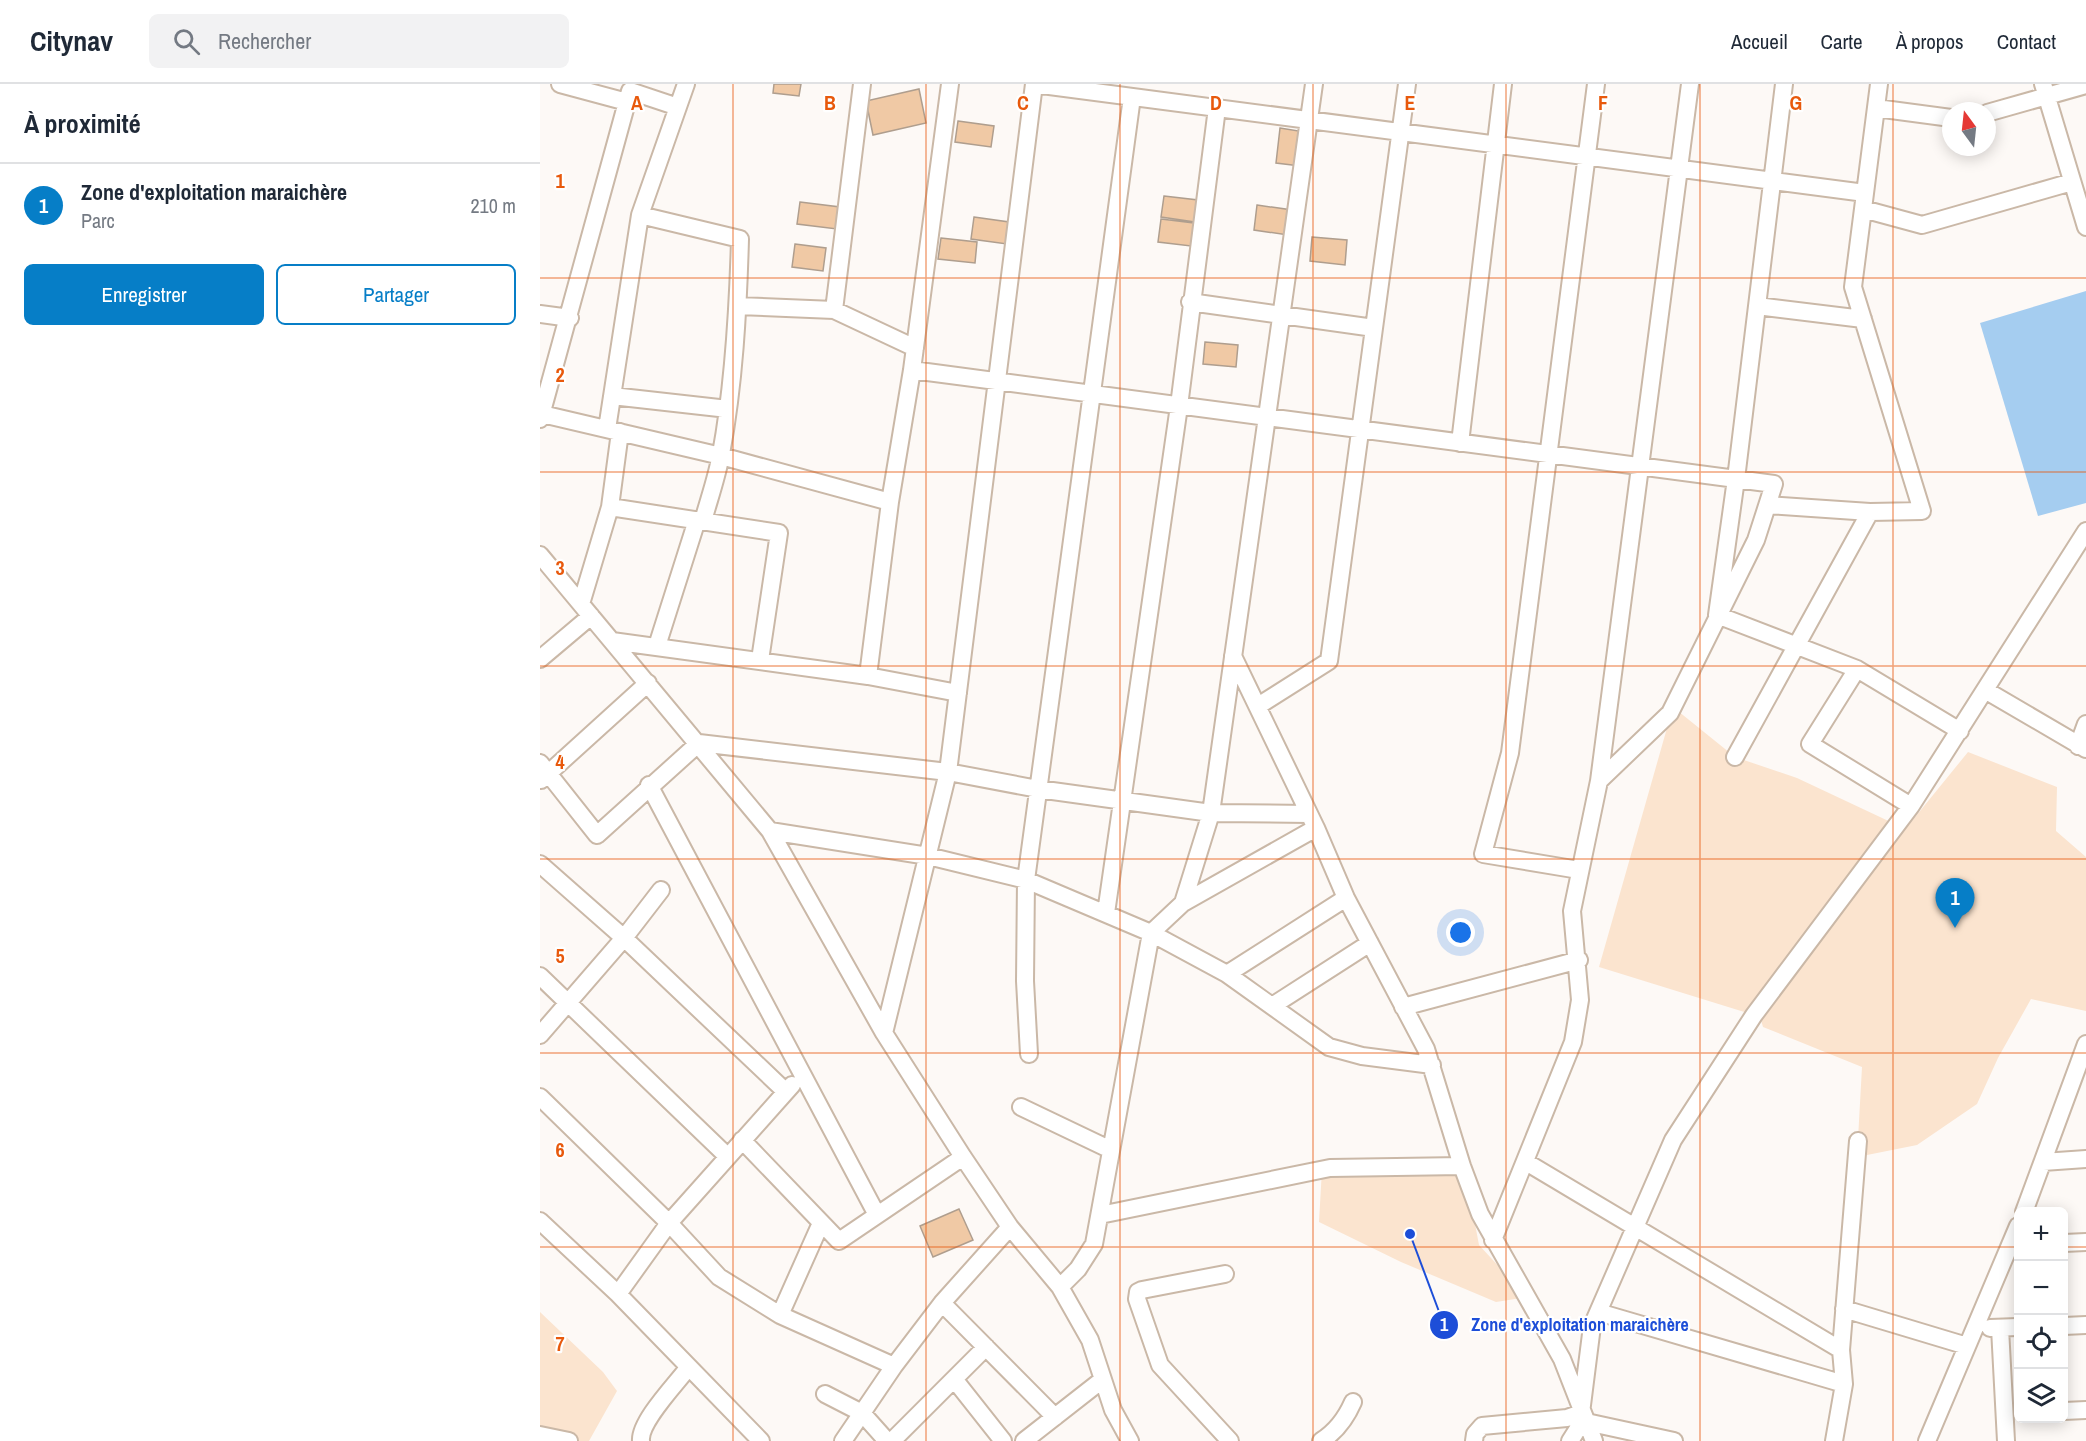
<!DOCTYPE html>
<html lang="fr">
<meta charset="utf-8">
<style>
body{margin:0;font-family:"Archivo Narrow",sans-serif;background:#f2f2f3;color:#1f2937}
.controls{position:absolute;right:18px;bottom:18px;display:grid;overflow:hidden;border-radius:9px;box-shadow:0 3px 15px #0003}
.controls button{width:54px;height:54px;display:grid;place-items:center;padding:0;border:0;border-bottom:2px solid #e0e1e3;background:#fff;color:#1f2937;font:30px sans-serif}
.compass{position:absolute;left:1402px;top:18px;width:54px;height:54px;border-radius:50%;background:#fff;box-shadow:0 3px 15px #0003;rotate:345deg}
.you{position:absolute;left:921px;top:849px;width:21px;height:21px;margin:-15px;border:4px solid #fff;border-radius:50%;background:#1a73e8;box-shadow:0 0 0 9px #1a73e833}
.badge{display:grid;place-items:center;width:39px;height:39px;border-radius:50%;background:#067ec7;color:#fff;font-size:20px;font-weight:700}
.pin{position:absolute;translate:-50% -50px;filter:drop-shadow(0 2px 3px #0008)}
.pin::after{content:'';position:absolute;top:32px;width:21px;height:18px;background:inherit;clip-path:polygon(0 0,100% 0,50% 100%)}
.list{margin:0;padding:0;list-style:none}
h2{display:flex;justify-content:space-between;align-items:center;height:78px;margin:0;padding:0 24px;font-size:26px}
h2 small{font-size:20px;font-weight:400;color:#747a83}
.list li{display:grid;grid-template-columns:39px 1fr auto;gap:18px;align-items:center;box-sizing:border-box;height:84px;padding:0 24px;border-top:2px solid #e0e1e3}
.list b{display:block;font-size:22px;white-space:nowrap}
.list p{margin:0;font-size:20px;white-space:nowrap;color:#747a83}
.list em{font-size:20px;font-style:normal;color:#747a83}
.actions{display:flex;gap:12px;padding:18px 24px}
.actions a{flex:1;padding:14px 0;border:2px solid #067ec7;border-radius:9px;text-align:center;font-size:21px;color:#067ec7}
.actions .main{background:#067ec7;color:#fff}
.icon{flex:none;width:33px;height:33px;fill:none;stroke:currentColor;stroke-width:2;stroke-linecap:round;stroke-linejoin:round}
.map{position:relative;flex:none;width:1546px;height:1357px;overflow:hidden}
header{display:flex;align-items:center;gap:36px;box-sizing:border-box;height:84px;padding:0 30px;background:#fff;border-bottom:2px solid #e0e1e3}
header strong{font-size:28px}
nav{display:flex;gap:33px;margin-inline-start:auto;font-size:21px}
.search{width:420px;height:54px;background:#f2f2f3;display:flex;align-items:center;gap:15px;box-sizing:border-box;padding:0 21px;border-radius:9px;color:#747a83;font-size:22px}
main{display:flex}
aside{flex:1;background:#fff}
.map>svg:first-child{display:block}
.green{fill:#fbe4cf}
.water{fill:#a5cdf0}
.building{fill:#f0c9a5;stroke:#af9e8e;stroke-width:1.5}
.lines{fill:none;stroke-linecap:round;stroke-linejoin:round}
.minor-casing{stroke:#cab8a7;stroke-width:20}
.minor{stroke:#fff;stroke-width:16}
.grid{fill:none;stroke:#e8590c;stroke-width:1.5;stroke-opacity:0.55}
.grid-label{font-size:20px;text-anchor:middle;font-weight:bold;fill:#e8590c;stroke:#fff;stroke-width:4.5;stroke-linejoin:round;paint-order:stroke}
.leader{fill:none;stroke:#1d4ed8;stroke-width:2}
.callout-dot{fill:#1d4ed8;stroke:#fff;stroke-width:2}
.mark-label{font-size:18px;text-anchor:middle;font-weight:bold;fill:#fff}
.callout-label{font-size:18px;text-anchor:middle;font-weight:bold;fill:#1d4ed8;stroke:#fff;stroke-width:4.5;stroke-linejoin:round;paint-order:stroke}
</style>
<header>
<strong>Citynav</strong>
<div class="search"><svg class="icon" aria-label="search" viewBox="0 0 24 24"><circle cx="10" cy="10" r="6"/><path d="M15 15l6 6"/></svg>Rechercher</div>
<nav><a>Accueil</a><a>Carte</a><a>À propos</a><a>Contact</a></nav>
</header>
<main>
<aside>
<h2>À proximité<small></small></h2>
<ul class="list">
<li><span class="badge">1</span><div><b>Zone d'exploitation maraichère</b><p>Parc</p></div><em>210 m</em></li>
</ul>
<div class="actions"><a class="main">Enregistrer</a><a>Partager</a></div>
</aside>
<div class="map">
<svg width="1546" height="1357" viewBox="0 0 1546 1357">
<rect width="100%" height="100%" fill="#fdf9f6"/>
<!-- green -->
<path class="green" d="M 1133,623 L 1195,673 L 1257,694 L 1357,741 L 1233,908 L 1428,668 L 1517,703 L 1516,747 L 1546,773 L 1546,927 L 1491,915 L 1458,974 L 1437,1020 L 1377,1061 L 1317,1073 L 1322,983 L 1223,943 L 1218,926 L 1214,931 L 1059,883 Z
M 782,1085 L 926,1092 L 939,1161 L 987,1213 L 956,1218 L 861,1178 L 779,1138 Z
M 0,1228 L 63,1288 L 77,1307 L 49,1357 L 38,1357 L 0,1346 Z"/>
<!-- water -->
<path class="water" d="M 1546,207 L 1546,419 L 1498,432 L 1440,239 Z"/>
<!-- building -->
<path class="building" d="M 234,0 L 261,0 L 259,12 L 233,9 Z
M 379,5 L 386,39 L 333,51 L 326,17 Z
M 418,37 L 454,42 L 451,63 L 415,58 Z
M 740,44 L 765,48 L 760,82 L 736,79 Z
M 624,112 L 658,116 L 655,138 L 621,133 Z
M 260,118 L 300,123 L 297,145 L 257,140 Z
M 717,121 L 752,126 L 748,151 L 714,146 Z
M 434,133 L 469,138 L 467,160 L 431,155 Z
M 621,135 L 654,139 L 651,162 L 618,158 Z
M 772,153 L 807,156 L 805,181 L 770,177 Z
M 401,154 L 437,158 L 435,179 L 398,175 Z
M 255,160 L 286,164 L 283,187 L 252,183 Z
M 665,258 L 698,261 L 696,283 L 663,280 Z
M 419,1125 L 433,1156 L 393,1173 L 380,1142 Z"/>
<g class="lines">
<!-- minor casing -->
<g class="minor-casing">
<path id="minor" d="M 20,0 L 87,18
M 494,0 L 1325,109
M 1244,0 L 1196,395 L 1177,531 L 1317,585 L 1420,647
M 1503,0 L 1546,143
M 1336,24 L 1411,34
M 1447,29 L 1546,1
M 1323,125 L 1382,141 L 1532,98
M 100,131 L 200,155 C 198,227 194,300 181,370 C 177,393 169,415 163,437
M 650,218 L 834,244
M 198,222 L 294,226 L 375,264
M 1217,222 L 1323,235
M 294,226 L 322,0
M 0,230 L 30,234
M 372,286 L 1234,400 L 1216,456 L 1130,629 L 1059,697
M 72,312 L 188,325
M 2,330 L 181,372 L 350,418
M 0,335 L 90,7 L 138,23
M 67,345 L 100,131 L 146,0
M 920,359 L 963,0
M 1228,421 L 1330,428 L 1382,427 L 1313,203 L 1339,0
M 70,423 L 239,449 L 220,576
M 0,471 L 230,747 L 344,949 L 423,1073 L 470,1143 L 520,1203 L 550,1256 L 573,1326 L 590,1357
M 41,520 L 70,423 L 80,348
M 72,557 L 328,592 L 418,609
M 117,562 L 157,436
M 693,572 L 776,744 L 806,814 L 886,965 L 922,1082 L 940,1130 L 1022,1275 L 1054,1357
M 0,575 L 51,532
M 1317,585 L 1270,660 L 1371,722
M 328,592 L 350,418 L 372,286 L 410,0
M 1445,606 L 1546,665
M 718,622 L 789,577 L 867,0
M 1538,662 L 1546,640
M 1195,673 L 1330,428
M 0,679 L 57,751 L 159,659 L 408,688 L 498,705 L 671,729 L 769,730
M 1,696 L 108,599
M 109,701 L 337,1131
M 230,747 L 388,772 L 486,796 L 611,849 L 687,890 L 789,963 L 822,972 L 892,981
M 0,780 L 84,854 L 245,1007
M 1039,786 L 943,770 L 970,669 L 1056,0
M 643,819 L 776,744
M 566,829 L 639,322 L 677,24
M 687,890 L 806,814
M 0,892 L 187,1072
M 732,922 L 830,859
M 863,923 L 1039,876
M 344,949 L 408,688 L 494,0
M 0,951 L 84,854 L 121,806
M 489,970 L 485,897 L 486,796 L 592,13
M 0,1013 L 129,1139 L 179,1193 L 240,1231 L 354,1282
M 481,1023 L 571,1066
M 202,1056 L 299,1157 L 423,1073
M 986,1078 L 1301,1266
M 1503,1078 L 1546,1075
M 1484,1128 L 1546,960
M 560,1131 L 790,1084 L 922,1082
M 0,1137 L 78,1210 L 221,1357
M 953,1156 L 1033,958 L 1040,916 L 1032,827 L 1059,697 L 1150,0
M 1524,1159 L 1546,1158
M 685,1190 L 602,1206 L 598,1208 L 597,1215 L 620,1281 L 690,1357
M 520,1203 L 538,1185 L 554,1160 L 611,849 L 643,819 L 671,729 L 774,0
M 78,1210 L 129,1139 L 252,1001
M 402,1219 L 515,1333
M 1304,1225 L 1427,1262
M 1058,1228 L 1304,1300
M 240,1231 L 281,1139
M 1524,1242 L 1546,1241
M 1450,1244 L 1478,1243
M 1460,1244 L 1466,1357
M 414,1295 L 463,1357
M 285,1310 L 322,1329 L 347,1357
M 1524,1327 L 1546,1326
M 0,1351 L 29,1357
M 101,1357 C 99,1338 136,1300 148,1284
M 303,1357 L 354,1282 L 402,1219 L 470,1143
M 352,1357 L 446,1263
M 484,1357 L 562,1296
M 781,1357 C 797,1347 806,1334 813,1318
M 934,1357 L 935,1350 L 942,1342 L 1027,1334 L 1041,1329 L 1052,1242 L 1133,1056 L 1214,931 L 1371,722 L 1546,447
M 1030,1357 L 1037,1346 L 1051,1339 L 1134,1357
M 1294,1357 L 1304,1300 L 1301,1266 L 1318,1057
M 1387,1357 L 1478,1142"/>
</g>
<!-- minor -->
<use href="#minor" class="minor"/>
</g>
<!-- grid -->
<path class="grid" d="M 193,0 L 193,1357M 386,0 L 386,1357M 580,0 L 580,1357M 773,0 L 773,1357M 966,0 L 966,1357M 1160,0 L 1160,1357M 1353,0 L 1353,1357M 0,194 L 1546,194M 0,388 L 1546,388M 0,582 L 1546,582M 0,775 L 1546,775M 0,969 L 1546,969M 0,1163 L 1478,1163M 1524,1163 L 1546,1163"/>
<g class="grid-label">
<text x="97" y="26">A</text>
<text x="290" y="26">B</text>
<text x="483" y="26">C</text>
<text x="676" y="26">D</text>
<text x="870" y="26">E</text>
<text x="1063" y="26">F</text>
<text x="1256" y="26">G</text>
<text x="20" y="104">1</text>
<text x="20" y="298">2</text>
<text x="20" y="491">3</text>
<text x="20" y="685">4</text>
<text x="20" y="879">5</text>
<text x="20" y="1073">6</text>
<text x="20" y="1267">7</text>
</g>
<!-- callouts -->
<path class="leader" d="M870 1150L904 1241"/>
<g class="callout-dot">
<circle cx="870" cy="1150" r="6"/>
<circle cx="904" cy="1241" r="15"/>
</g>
<g class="mark-label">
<text x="904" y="1247">1</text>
</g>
<g class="callout-label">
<text x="1040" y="1247">Zone d'exploitation maraichère</text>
</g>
</svg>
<div class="controls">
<button>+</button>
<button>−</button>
<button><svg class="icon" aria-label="locate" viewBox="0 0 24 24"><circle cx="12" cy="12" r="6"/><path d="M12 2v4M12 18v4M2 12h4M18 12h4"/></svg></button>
<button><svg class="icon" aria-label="layers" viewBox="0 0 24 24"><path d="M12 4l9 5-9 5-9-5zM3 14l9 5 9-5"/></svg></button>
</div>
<svg class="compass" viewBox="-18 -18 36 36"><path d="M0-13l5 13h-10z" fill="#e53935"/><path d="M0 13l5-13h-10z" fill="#747a83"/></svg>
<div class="you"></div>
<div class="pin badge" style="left:1415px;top:844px">1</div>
</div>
</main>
